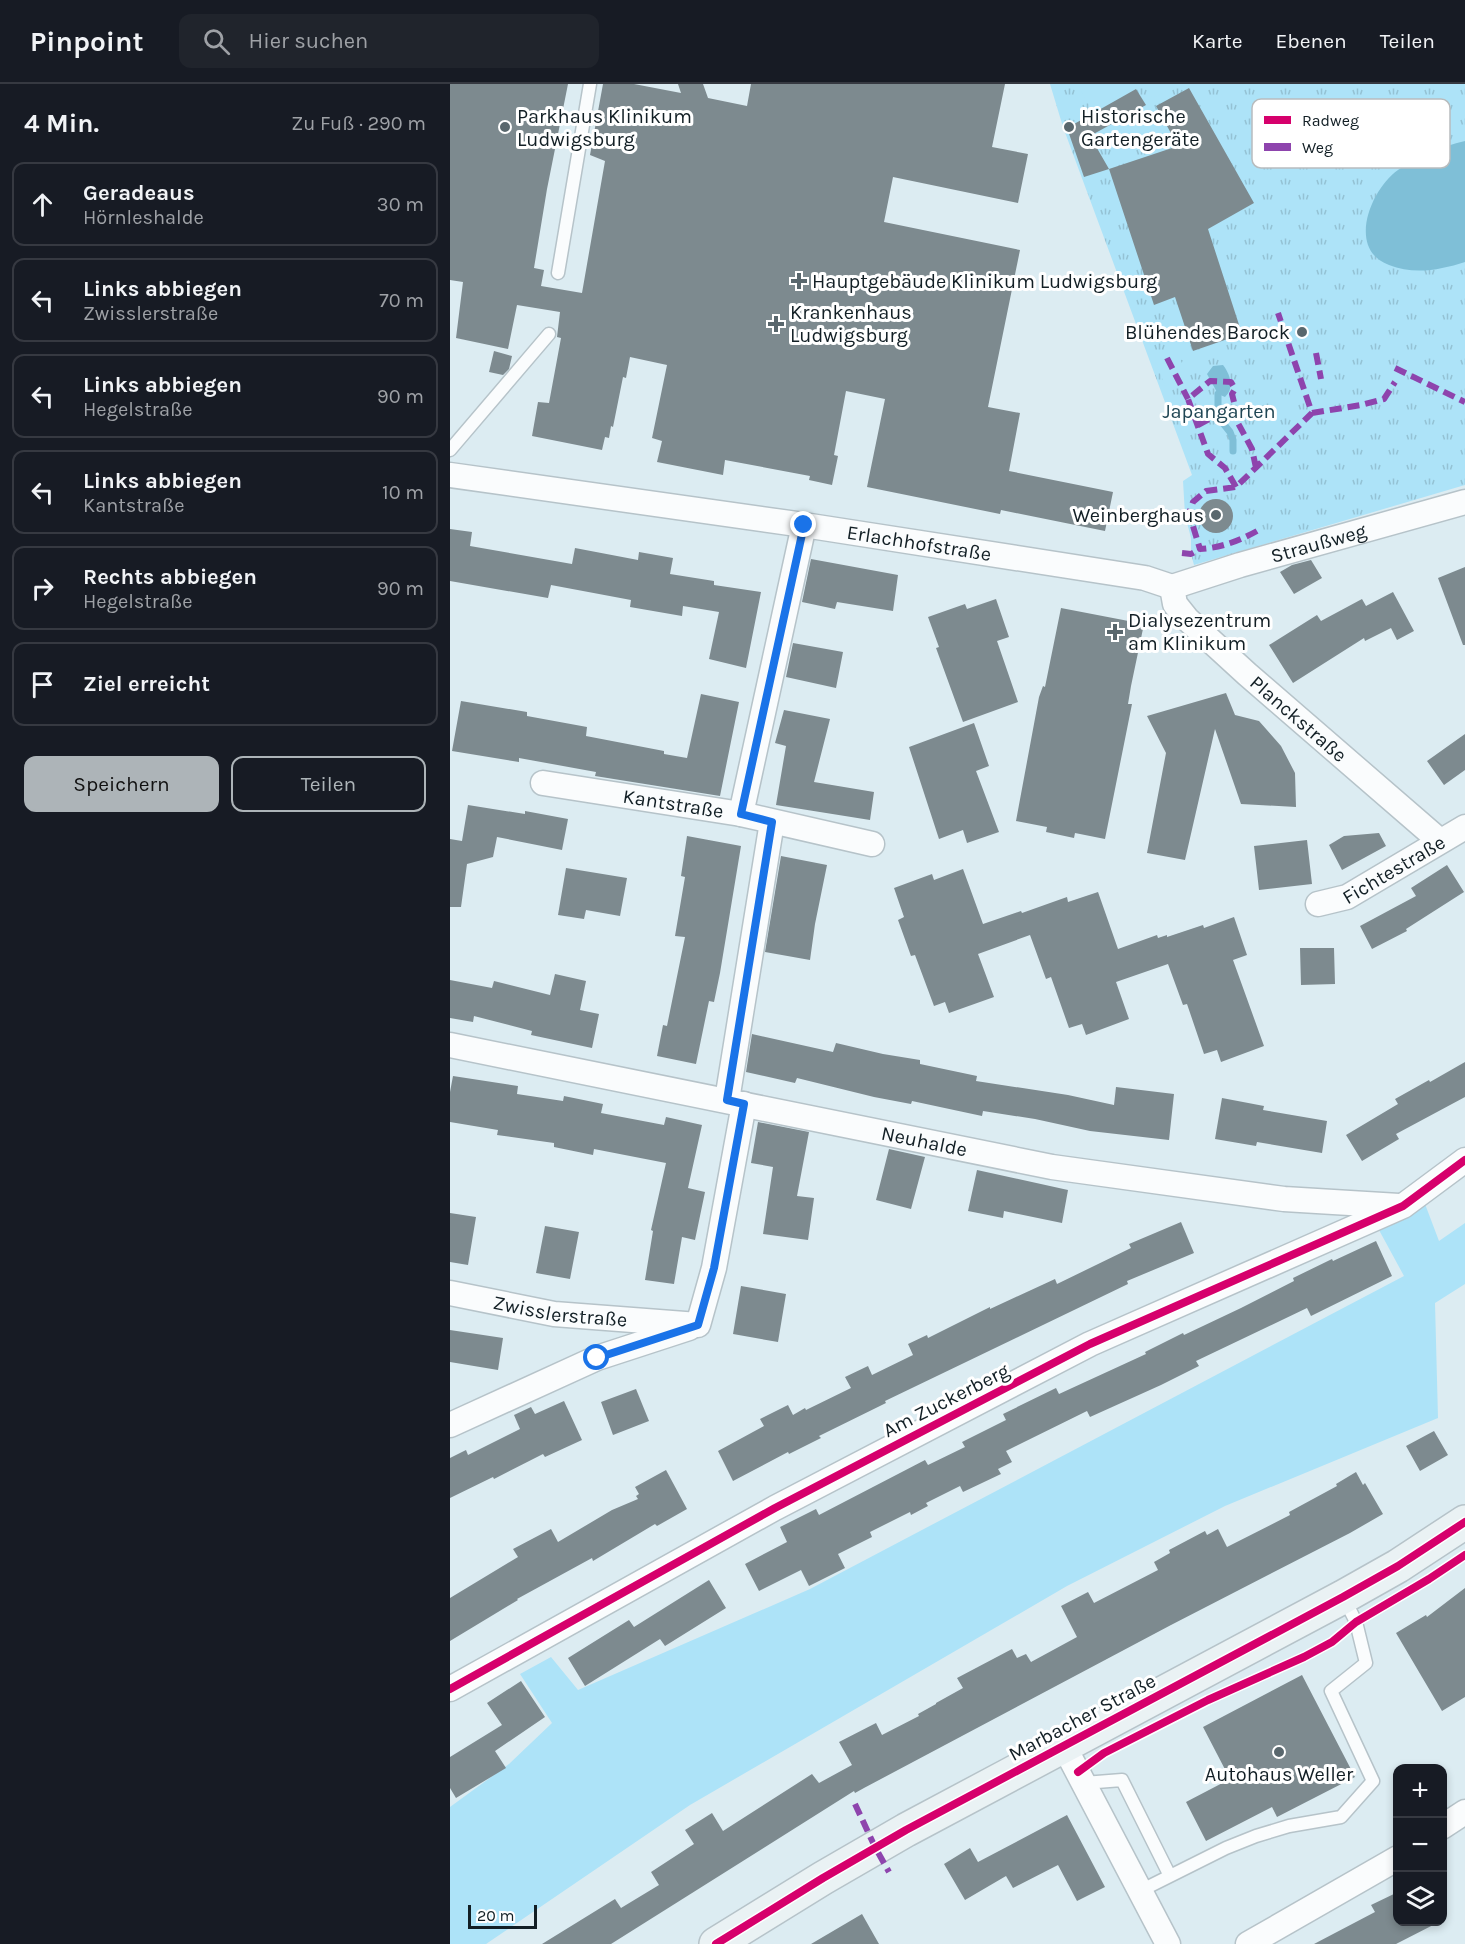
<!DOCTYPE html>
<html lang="de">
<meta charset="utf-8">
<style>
body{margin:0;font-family:Karla,sans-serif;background:#20242c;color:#f1f3f6}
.controls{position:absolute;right:18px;bottom:18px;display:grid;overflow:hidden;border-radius:12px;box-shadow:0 3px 9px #0003}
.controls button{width:54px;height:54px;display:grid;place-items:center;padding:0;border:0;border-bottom:2px solid #363941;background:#171b24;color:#f1f3f6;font:30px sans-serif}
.scale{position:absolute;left:18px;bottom:15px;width:69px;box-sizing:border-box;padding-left:6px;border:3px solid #121f25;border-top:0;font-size:16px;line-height:21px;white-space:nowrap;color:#121f25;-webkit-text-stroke:4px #fff;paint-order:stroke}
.stop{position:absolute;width:18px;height:18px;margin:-14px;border:4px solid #1a73e8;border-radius:50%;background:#fff}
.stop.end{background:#1a73e8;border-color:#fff;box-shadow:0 2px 6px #0008}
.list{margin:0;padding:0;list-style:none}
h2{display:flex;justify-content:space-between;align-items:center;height:78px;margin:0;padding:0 24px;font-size:26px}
h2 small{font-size:20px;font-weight:400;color:#9ea1a6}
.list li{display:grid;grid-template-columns:39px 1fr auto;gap:18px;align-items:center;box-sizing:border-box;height:84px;margin:0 12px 12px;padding:0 12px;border:2px solid #363941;border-radius:12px}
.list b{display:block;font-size:22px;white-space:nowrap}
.list p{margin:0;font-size:20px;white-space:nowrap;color:#9ea1a6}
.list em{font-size:20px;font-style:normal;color:#9ea1a6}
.actions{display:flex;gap:12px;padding:18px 24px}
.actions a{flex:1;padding:14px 0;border:2px solid #adb4b8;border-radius:12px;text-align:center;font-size:21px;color:#adb4b8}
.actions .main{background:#adb4b8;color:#111}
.icon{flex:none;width:33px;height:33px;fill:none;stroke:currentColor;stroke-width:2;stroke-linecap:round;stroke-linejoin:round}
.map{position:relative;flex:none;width:1015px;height:1860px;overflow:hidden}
header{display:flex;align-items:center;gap:36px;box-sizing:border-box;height:84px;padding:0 30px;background:#171b24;border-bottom:2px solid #363941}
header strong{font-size:28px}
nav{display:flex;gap:33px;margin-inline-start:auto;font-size:21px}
.search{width:420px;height:54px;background:#20242c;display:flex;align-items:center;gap:15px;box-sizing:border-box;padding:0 21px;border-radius:12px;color:#9ea1a6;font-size:22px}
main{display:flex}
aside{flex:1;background:#171b24}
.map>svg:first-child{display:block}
.park{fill:url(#park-tufts)}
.garden{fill:#ade3f8}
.water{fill:#7fbfd7}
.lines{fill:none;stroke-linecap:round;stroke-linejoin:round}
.stream{stroke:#7fbfd7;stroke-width:7}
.building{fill:#7d8a8f}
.service-casing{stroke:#b6c3c9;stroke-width:15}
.minor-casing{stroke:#b6c3c9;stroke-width:27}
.secondary-casing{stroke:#b6c3c9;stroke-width:36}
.service{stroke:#fafcfd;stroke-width:12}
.minor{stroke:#fafcfd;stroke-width:24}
.secondary{stroke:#eaf2f4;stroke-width:33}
.quiet{stroke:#8e44ad;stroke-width:6;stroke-dasharray:12 6;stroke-linecap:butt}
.cycleway-casing{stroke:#fff;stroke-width:11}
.cycleway{stroke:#d6006c;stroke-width:8}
.route{stroke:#1a73e8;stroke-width:8}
.poi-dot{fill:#59676d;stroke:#fff;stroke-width:2}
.labels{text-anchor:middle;stroke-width:6;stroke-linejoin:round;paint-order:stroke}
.poi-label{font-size:20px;fill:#121f25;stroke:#fff;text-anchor:start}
.park-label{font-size:20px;fill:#204654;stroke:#fff}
.street-label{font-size:20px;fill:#121f25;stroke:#fff}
.key{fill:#fff;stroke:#b8bcbe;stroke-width:1.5}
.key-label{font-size:16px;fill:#121f25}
</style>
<header>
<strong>Pinpoint</strong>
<div class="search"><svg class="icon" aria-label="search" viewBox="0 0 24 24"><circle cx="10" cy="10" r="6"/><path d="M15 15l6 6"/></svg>Hier suchen</div>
<nav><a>Karte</a><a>Ebenen</a><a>Teilen</a></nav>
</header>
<main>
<aside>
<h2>4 Min.<small>Zu Fuß · 290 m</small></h2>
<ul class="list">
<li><svg class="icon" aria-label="ahead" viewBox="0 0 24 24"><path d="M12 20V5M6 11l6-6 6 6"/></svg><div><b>Geradeaus</b><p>Hörnleshalde</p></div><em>30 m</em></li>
<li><svg class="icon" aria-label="left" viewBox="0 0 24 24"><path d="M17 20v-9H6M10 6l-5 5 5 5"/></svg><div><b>Links abbiegen</b><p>Zwisslerstraße</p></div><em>70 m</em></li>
<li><svg class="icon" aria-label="left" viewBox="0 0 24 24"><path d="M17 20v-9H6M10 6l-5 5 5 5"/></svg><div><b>Links abbiegen</b><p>Hegelstraße</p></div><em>90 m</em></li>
<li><svg class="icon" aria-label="left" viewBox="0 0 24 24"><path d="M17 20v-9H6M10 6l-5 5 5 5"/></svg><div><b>Links abbiegen</b><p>Kantstraße</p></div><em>10 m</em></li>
<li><svg class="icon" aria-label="right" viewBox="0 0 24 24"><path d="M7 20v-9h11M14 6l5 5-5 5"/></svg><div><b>Rechts abbiegen</b><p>Hegelstraße</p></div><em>90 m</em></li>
<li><svg class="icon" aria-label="arrive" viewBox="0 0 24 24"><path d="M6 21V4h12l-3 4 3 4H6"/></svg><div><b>Ziel erreicht</b></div></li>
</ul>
<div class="actions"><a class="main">Speichern</a><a>Teilen</a></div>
</aside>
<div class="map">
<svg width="1015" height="1860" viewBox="0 0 1015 1860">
<defs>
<pattern id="park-tufts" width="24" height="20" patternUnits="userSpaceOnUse" patternTransform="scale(1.5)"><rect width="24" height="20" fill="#ade3f8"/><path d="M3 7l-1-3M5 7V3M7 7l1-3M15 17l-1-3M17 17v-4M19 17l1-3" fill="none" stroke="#94c2d4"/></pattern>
</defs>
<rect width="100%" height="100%" fill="#dcecf2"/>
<!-- park -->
<path class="park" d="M 600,0 L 1015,0 L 1015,401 L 744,481 L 741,470 L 741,454 L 735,431 L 733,397 L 742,391 L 613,43 Z"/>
<!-- garden -->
<path class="garden" d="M 627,0 L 688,0 L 642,26 Z
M 694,0 L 728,0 L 703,14 Z
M 725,263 L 737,291 L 715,302 L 705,276 L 708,269 Z
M 975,1120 L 989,1157 L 1015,1139 L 1015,1200 L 985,1219 L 988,1334 L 775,1422 L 617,1502 L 240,1721 L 36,1860 L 0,1860 L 0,1723 L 59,1680 L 102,1639 L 70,1590 L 101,1573 L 128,1606 L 360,1505 L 954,1192 L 929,1146 Z"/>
<!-- water -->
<path class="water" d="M 1015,57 L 1015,178 C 990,186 964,191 939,181 C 896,165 921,105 948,86 C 968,71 991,63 1015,57 Z
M 773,281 C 780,290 785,304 775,313 L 768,310 L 757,290 L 763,282 Z"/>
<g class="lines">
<!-- stream -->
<path class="stream" d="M 768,310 L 768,327 L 772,338 L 780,348 L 783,356 L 783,367"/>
</g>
<!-- building -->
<path class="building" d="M 0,0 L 118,0 L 97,105 L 84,184 L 94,186 L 91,202 L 132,209 L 155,77 L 140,71 L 153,0 L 184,0 L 231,9 L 228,0 L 253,0 L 258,14 L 297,22 L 301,0 L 555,0 L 542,63 L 578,70 L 568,119 L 443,93 L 434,138 L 570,166 L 538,323 L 570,329 L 559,387 L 663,408 L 655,447 L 551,426 L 550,430 L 417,403 L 435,315 L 396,307 L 384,371 L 388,372 L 382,401 L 359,396 L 360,392 L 275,376 L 273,391 L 207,378 L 212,357 L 202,354 L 217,281 L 180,273 L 176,294 L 173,293 L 163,343 L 161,342 L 159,354 L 155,353 L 152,366 L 82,352 L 88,318 L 99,319 L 111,254 L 107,253 L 110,228 L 67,221 L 58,265 L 6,254 L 13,198 L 0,196 Z
M 739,4 L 804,119 L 758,145 L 792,250 L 743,267 L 725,213 L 704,221 L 659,85 L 728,62 L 706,22 Z
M 686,5 L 696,21 L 640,52 L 659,85 L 634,93 L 617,44 Z
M 44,267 L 62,272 L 59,285 L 53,291 L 39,288 Z
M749 432a17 17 0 1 1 34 0a17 17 0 1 1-34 0Z
M 0,445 L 22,448 L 20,462 L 122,480 L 125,464 L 188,476 L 189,468 L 223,474 L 220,490 L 264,497 L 264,501 L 311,508 L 296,584 L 259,575 L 269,528 L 233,522 L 232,532 L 180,523 L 181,516 L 101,501 L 98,514 L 0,497 Z
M 361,475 L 448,491 L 443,527 L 387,518 L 385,525 L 352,518 Z
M 861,476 L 872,494 L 844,510 L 830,488 L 842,481 Z
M 1015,483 L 1015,561 L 1013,561 L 988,494 Z
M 943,508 L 964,547 L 947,556 L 941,544 L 915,557 L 914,554 L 843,599 L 819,561 L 867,531 L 871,537 L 912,515 L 916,522 Z
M 546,515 L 559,553 L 547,557 L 568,618 L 513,638 L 486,564 L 489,563 L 478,533 L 515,520 L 517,525 Z
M 611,524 L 694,540 L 681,602 L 678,620 L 682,620 L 655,755 L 625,749 L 624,754 L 596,748 L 597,743 L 566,737 L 589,613 L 593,602 L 595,603 Z
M 343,559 L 393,568 L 386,604 L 336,593 Z
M 776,609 L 785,631 L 809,637 L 831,662 L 845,689 L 846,723 L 791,720 L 765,645 L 735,776 L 697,769 L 716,669 L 697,632 Z
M 251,610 L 289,618 L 270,712 L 145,692 L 146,688 L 69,674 L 69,678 L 2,667 L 11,617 L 77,628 L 77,632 L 137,643 L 136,652 L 214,667 L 214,670 L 237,674 Z
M 334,626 L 380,635 L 364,698 L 424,708 L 420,736 L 326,721 L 336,662 L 325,659 Z
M 524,639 L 539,682 L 526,687 L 549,748 L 517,759 L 513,746 L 489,755 L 459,663 Z
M 1015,650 L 1015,686 L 994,701 L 977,677 Z
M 18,721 L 75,730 L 75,727 L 118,735 L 112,766 L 47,753 L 43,773 L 17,780 L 11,823 L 0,823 L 0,755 L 12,757 Z
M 929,749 L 936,762 L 892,786 L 879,761 L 894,752 Z
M 237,752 L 291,762 L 270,889 L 264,918 L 259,917 L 246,980 L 207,972 L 213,941 L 217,942 L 235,853 L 225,852 L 235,793 L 231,792 Z
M 857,756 L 862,800 L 809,806 L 804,762 Z
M 331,772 L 377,781 L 365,840 L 360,876 L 315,868 Z
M 997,781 L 1014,808 L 956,845 L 957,847 L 922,865 L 910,842 L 966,812 L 961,804 Z
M 116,784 L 177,794 L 170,832 L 136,826 L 134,835 L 108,831 Z
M 513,785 L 533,840 L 571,827 L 572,829 L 617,813 L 618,818 L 648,808 L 668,865 L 707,851 L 708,854 L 717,851 L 717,853 L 753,841 L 754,844 L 784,833 L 797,871 L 783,876 L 814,962 L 771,978 L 767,966 L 754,970 L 737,920 L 733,921 L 718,880 L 666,898 L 679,935 L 636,951 L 632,940 L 619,944 L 601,893 L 596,895 L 580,851 L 528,870 L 544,913 L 499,929 L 495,918 L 484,922 L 465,871 L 461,872 L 448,836 L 454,833 L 444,804 L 482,790 L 484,796 Z
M 850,864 L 884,864 L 885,900 L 851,901 Z
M 105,890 L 136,897 L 130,926 L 149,930 L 142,964 L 81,951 L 82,947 L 24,932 L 23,938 L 0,934 L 0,896 L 42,904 L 44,897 L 100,911 Z
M 302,950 L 383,968 L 386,959 L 433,970 L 470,976 L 470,980 L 527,992 L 526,997 L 618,1011 L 664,1021 L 666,1003 L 724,1010 L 719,1056 L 640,1047 L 585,1035 L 533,1027 L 532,1032 L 462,1017 L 461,1020 L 424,1013 L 347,994 L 345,999 L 296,988 Z
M 1015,978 L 1015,1013 L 946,1050 L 949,1055 L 912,1077 L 896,1051 L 948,1020 L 945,1015 L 979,996 L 980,998 Z
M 3,992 L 68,1002 L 67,1010 L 113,1017 L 114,1012 L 153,1020 L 151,1029 L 214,1041 L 216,1033 L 252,1041 L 238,1104 L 255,1108 L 245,1156 L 232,1153 L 224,1200 L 195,1196 L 203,1147 L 201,1146 L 216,1079 L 144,1065 L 143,1071 L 104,1063 L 104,1059 L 47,1051 L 48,1046 L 0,1038 L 0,1008 Z
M 772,1014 L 814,1022 L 813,1026 L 877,1037 L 872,1069 L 807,1058 L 806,1062 L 765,1055 Z
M 308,1038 L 359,1048 L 347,1112 L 364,1114 L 358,1156 L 313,1150 L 323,1083 L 301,1079 Z
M 439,1065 L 475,1073 L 461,1125 L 426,1116 Z
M 527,1086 L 618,1106 L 612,1139 L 554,1127 L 553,1134 L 518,1127 Z
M 0,1129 L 26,1133 L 18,1181 L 0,1178 Z
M 731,1138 L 744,1169 L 677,1197 L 678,1200 L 435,1317 L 436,1319 L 369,1352 L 371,1354 L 339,1370 L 338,1368 L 283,1397 L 268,1367 L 314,1342 L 310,1335 L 338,1321 L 343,1331 L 355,1324 L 356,1326 L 401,1304 L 395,1293 L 418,1282 L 422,1291 L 463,1271 L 458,1260 L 477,1251 L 478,1254 L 540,1223 L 540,1225 L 605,1195 L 607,1200 L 681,1164 L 679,1160 Z
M 95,1142 L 129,1148 L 120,1195 L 86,1189 Z
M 926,1157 L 942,1192 L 861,1232 L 857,1224 L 746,1277 L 749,1282 L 711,1301 L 640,1333 L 637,1327 L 556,1367 L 562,1378 L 548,1385 L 551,1390 L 513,1408 L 510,1402 L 476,1419 L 478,1422 L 461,1431 L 460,1428 L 420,1448 L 422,1453 L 388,1470 L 395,1484 L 359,1502 L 351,1486 L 309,1507 L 295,1480 L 337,1458 L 330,1443 L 366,1425 L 369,1431 L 475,1376 L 478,1381 L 515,1363 L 512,1358 L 556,1336 L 553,1330 L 606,1304 L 609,1310 L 696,1270 L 695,1268 L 733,1249 L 734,1251 L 791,1224 L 844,1197 L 843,1194 L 882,1175 L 883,1177 Z
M 291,1202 L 336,1210 L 328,1258 L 283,1250 Z
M 0,1246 L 53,1254 L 48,1286 L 0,1278 Z
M 186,1305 L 199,1337 L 163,1351 L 151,1318 Z
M 114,1317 L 132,1356 L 95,1373 L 93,1370 L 44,1395 L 43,1393 L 0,1414 L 0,1374 L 16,1366 L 18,1371 L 70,1345 L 64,1331 L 81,1323 L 85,1330 Z
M 984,1347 L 998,1371 L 970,1387 L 956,1362 Z
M 216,1386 L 237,1425 L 207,1442 L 205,1440 L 143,1477 L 142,1474 L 67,1515 L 68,1516 L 0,1557 L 0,1514 L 68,1473 L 63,1465 L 101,1445 L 108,1458 L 162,1426 L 188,1415 L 186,1412 L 189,1410 L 185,1403 Z
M 906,1388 L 913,1401 L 915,1399 L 933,1430 L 900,1449 L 721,1541 L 414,1704 L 405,1709 L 404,1707 L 161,1860 L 92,1860 L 165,1815 L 171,1824 L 209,1801 L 201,1788 L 244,1760 L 235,1746 L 262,1729 L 273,1747 L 362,1690 L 369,1699 L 402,1681 L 389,1658 L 426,1639 L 432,1651 L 469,1632 L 468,1630 L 486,1620 L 486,1619 L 513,1604 L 507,1594 L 562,1565 L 567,1574 L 576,1570 L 581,1578 L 627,1553 L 611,1522 L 638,1508 L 644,1519 L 708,1486 L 704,1478 L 720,1469 L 719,1466 L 755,1447 L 757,1451 L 768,1445 L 777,1463 L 840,1431 L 839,1428 L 887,1402 L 886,1400 Z
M 259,1496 L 276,1524 L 215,1562 L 210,1555 L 135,1602 L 118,1574 L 179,1536 L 184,1543 Z
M 1015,1504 L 1015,1613 L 992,1627 L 946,1549 L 976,1531 L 977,1533 Z
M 852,1591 L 905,1693 L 827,1733 L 822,1723 L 756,1757 L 736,1718 L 780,1695 L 753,1643 Z
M 71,1597 L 95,1633 L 45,1667 L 56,1684 L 6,1714 L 0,1704 L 0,1673 L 52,1641 L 37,1619 Z
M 617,1731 L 655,1803 L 627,1817 L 608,1781 L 563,1804 L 556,1792 L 515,1816 L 494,1780 L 520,1764 L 528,1778 Z
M 948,1808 L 948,1838 L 989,1838 L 946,1860 L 864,1860 L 925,1828 L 921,1821 Z
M 412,1830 L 429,1860 L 361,1860 Z"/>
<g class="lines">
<!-- service casing -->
<g class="service-casing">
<path id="service" d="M 108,189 L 140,0
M 0,366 L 99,250
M 634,1699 L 672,1696 L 720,1792
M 690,1807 L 776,1764 L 806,1752 L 839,1742 L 891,1733 L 923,1697 L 881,1607 L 916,1579 L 906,1538 L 894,1514"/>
</g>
<!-- minor casing -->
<g class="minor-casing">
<g id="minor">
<path id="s1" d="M 0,391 L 354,441 L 695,494 L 722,503"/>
<path id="s2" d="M 722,503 L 725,520 L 737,535 L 797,590 L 990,757"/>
<path id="s3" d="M 722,503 L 790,481 L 1015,418"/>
<path id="s4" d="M 93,699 L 291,730 L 422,760"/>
<path d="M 291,730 L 354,441"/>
<path id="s5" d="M 868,820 L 897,813 L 1015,743"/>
<path id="s6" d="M 0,961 L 602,1083 L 834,1115 L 949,1122"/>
<path d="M 277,1016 L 322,738"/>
<path id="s7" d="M 0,1209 L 104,1230 L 248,1241 L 264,1184 L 294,1020"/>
<path d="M 0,1341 L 147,1274 L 239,1244"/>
<path d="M 0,1605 L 325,1424 L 640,1260 L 953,1122 L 1015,1076"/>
<path d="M 614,1662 L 718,1860"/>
<path d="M 992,1743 L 1015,1728"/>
<path d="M 798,1860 L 948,1774"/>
</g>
</g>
<!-- secondary casing -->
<g class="secondary-casing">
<path id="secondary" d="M 266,1860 L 373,1794 L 456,1746 L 893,1513 L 948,1482 L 1015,1438"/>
</g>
<!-- service -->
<use href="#service" class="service"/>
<!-- minor -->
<use href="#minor" class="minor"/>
<!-- secondary -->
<use href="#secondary" class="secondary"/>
<!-- quiet -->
<path class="quiet" d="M 866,269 L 871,295
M 717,274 L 738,315
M 945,284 L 1015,318
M 862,329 L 911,321 L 934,315 L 945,298
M 748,341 L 769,330 L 782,328
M 786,403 L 775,384 L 758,370 L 738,315 L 760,297 L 781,298 L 785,305 L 782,310 L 784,318 L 782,328 L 802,365 L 806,384
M 807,447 C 789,457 770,464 750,465 L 739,429 L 743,418 L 756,407 L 786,403 L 862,329 L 828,229
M 732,469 L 741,470 L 750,465
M 405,1720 L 425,1763 L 439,1788"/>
<!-- cycleway casing -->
<g class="cycleway-casing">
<path id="cycleway" d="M 0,1605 L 325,1424 L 640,1260 L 953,1122 L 1015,1076
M 628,1688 L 654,1669 L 758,1616 L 854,1573 L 882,1558 L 906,1538 L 979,1495 L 1015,1471
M 266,1860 L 373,1794 L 456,1746 L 893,1513 L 948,1482 L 1015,1438"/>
</g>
<!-- cycleway -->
<use href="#cycleway" class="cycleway"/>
</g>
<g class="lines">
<!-- route -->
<path class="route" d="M 147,1274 L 248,1241 L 264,1184 L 294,1020 L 277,1016 L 322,738 L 291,730 L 354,441"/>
</g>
<!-- markers -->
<g class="poi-dot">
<circle cx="55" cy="43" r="6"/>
<circle cx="619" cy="43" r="6"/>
<path d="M346 188h6v6h6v6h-6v6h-6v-6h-6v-6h6z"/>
<path d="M323 231h6v6h6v6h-6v6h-6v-6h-6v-6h6z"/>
<circle cx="852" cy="248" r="6"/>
<circle cx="766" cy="431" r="6"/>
<path d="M662 539h6v6h6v6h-6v6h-6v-6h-6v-6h6z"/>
<circle cx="829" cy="1668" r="6"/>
</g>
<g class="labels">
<!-- poi labels -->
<g class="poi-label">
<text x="67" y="39">Parkhaus Klinikum<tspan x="67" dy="23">Ludwigsburg</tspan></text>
<text x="631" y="39">Historische<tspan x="631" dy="23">Gartengeräte</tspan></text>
<text x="362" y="204">Hauptgebäude Klinikum Ludwigsburg</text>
<text x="340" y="235">Krankenhaus<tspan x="340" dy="23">Ludwigsburg</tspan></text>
<text x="840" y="255" text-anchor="end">Blühendes Barock</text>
<text x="754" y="438" text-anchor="end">Weinberghaus</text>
<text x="678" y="543">Dialysezentrum<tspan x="678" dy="23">am Klinikum</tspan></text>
<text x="829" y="1697" text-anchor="middle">Autohaus Weller</text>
</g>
<!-- park labels -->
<g class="park-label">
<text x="769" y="334">Japangarten</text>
</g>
<!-- street labels -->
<g class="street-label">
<text dy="7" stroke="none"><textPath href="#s1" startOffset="474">Erlachhofstraße</textPath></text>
<text dy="7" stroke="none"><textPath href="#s3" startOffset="153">Straußweg</textPath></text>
<text dy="7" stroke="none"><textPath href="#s2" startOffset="186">Planckstraße</textPath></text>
<text dy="7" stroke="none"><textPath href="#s4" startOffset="132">Kantstraße</textPath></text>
<text dy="7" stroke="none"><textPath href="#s5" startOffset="84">Fichtestraße</textPath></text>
<text dy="7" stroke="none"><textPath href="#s6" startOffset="484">Neuhalde</textPath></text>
<text dy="7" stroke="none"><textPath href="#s7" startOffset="112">Zwisslerstraße</textPath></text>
<text transform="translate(496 1316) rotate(-27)" y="7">Am Zuckerberg</text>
<text transform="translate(632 1633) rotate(-28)" y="7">Marbacher Straße</text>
</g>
</g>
<!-- legend -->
<rect x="802" y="15" width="198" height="69" rx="9" class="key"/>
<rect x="814" y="32" width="27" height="8" fill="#d6006c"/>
<rect x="814" y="59" width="27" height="8" fill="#8e44ad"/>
<g class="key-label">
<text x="852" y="42">Radweg</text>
<text x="852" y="69">Weg</text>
</g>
</svg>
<div class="controls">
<button>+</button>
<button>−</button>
<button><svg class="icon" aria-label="layers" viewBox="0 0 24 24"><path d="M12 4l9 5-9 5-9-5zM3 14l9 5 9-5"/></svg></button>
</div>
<div class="scale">20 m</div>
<div class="stop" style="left:147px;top:1274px"></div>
<div class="stop end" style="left:354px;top:441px"></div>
</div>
</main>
